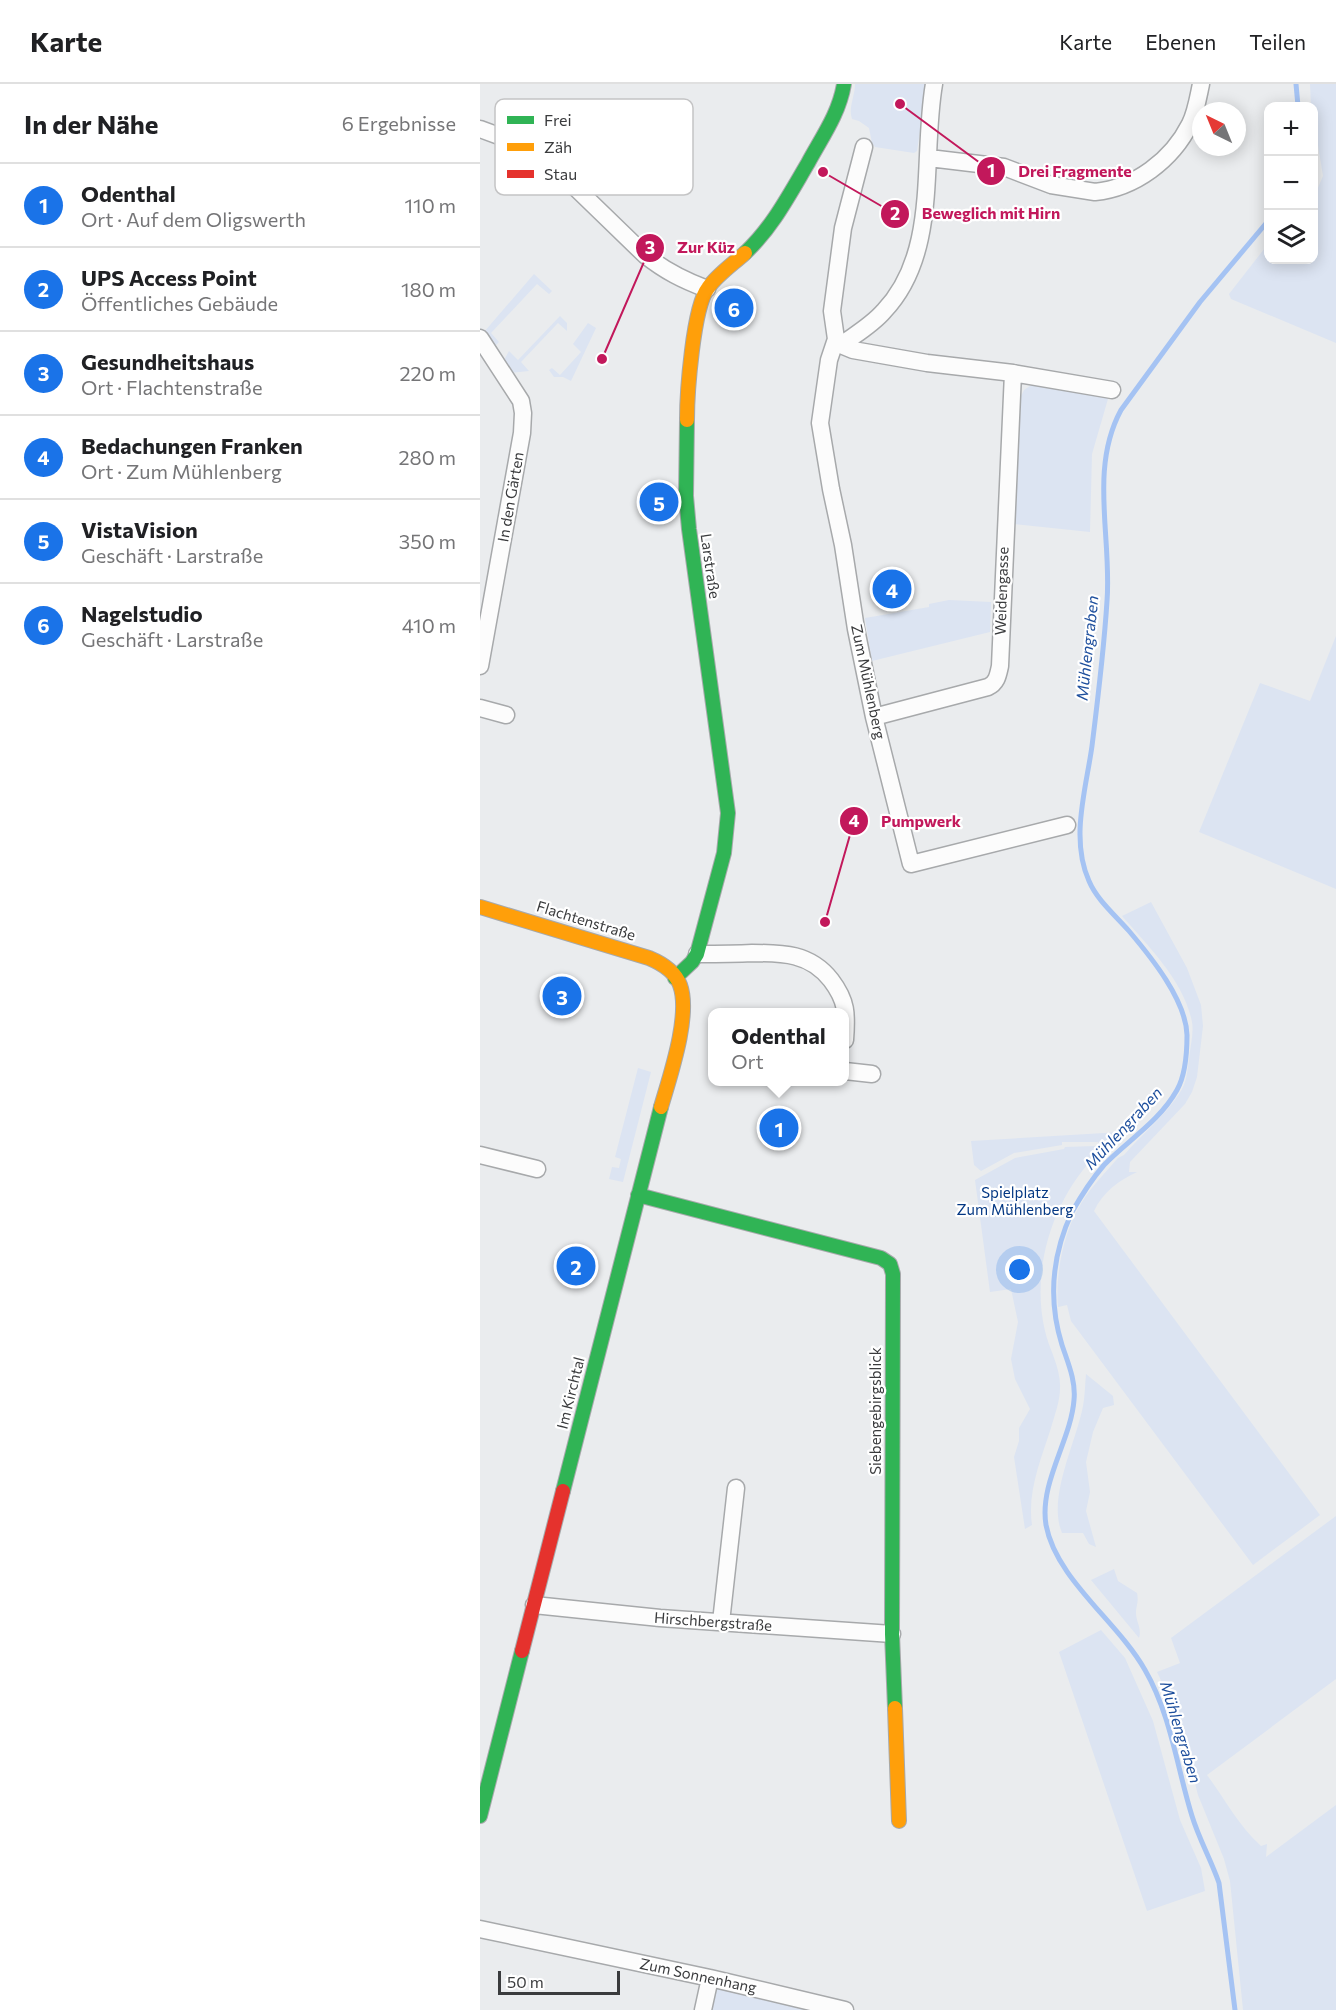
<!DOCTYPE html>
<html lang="de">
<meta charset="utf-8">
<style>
body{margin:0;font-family:Commissioner,sans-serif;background:#f6f6f6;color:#202124}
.controls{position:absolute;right:18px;top:18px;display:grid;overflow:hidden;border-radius:12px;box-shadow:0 3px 15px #0003}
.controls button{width:54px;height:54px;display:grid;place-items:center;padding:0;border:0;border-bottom:2px solid #e0e0e0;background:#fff;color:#202124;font:30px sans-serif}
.compass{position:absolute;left:712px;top:18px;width:54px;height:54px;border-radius:50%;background:#fff;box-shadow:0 3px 15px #0003;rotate:317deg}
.scale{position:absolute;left:18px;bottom:15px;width:122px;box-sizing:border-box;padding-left:6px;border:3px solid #3a3b3d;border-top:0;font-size:16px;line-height:21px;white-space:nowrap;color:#3a3b3d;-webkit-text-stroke:4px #fff;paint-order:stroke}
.you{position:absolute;left:540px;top:1186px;width:21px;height:21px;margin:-15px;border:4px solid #fff;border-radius:50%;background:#1a73e8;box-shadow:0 0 0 9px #1a73e833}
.badge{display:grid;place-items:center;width:39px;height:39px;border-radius:50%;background:#1a73e8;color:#fff;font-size:20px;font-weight:700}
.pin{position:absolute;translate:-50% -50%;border:3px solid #fff;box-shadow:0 2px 6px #0006}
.popup{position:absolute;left:228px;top:924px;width:141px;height:78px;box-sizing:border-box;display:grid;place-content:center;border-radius:12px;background:#fff;filter:drop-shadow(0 2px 4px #0005);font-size:20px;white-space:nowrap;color:#757577}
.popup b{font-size:22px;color:#202124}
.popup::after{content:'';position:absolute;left:50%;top:100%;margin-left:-12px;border:12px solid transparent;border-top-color:#fff}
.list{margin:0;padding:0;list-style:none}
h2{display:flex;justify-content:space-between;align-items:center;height:78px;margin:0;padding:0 24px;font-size:26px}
h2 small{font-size:20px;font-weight:400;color:#757577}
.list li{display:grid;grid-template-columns:39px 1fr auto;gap:18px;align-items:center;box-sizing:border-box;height:84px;padding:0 24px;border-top:2px solid #e0e0e0}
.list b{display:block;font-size:22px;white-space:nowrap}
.list p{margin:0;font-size:20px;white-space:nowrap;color:#757577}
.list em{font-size:20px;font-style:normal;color:#757577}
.icon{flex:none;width:33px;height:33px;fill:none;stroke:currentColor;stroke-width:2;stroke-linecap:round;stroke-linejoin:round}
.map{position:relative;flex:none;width:856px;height:1926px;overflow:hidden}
header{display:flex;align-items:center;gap:36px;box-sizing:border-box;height:84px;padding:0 30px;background:#fff;border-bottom:2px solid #e0e0e0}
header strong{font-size:28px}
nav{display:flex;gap:33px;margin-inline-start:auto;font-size:21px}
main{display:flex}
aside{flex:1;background:#fff}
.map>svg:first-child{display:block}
.green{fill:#dce4f2}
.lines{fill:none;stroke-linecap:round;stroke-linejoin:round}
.stream{stroke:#a5c3f3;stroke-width:5}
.street-casing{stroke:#a7a9ab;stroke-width:19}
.fast-casing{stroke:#a7a9ab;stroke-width:16}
.slow-casing{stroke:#a7a9ab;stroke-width:16}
.jam-casing{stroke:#a7a9ab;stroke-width:16}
.street{stroke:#fcfcfc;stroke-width:16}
.fast{stroke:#30b455;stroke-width:14}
.slow{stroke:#ff9f0a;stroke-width:14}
.jam{stroke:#e5322d;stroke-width:14}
.labels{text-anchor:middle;stroke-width:4.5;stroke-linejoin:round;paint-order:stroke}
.street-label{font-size:15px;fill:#3a3b3d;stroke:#fff}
.park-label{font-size:15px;fill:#033783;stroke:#fff}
.water-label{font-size:16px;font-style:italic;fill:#1e4f9d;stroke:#fff}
.key{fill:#fff;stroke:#c4c4c5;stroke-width:1.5}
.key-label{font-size:16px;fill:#3a3b3d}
.leader{fill:none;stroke:#c2185b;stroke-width:2}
.callout-dot{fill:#c2185b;stroke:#fff;stroke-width:2}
.mark-label{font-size:18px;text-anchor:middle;font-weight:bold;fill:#fff}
.callout-label{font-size:16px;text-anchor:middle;font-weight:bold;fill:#c2185b;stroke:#fff;stroke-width:4.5;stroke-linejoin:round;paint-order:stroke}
</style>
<header>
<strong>Karte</strong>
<nav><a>Karte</a><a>Ebenen</a><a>Teilen</a></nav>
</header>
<main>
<aside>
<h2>In der Nähe<small>6 Ergebnisse</small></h2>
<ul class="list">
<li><span class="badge">1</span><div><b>Odenthal</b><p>Ort · Auf dem Oligswerth</p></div><em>110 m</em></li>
<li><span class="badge">2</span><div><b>UPS Access Point</b><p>Öffentliches Gebäude</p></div><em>180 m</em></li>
<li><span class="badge">3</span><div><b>Gesundheitshaus</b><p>Ort · Flachtenstraße</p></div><em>220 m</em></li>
<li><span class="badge">4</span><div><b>Bedachungen Franken</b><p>Ort · Zum Mühlenberg</p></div><em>280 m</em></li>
<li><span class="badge">5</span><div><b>VistaVision</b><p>Geschäft · Larstraße</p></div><em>350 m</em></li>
<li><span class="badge">6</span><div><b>Nagelstudio</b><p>Geschäft · Larstraße</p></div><em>410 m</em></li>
</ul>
</aside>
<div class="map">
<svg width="856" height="1926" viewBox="0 0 856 1926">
<rect width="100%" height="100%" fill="#eaecee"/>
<!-- green -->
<path class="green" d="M 375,0 L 447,0 L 437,67 L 434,69 L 395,63 L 392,59 L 389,44 L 379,37 L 372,35 C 368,24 375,12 375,0 Z
M 830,0 L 856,0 L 856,259 L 751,215 L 749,210 L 788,160 L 788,176 L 834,176 L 834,113 L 843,92 L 834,37 L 834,22 L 831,22 Z
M 54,190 L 72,207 L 69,210 L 57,200 L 11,249 L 19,258 L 14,263 L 4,248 Z
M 80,232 L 87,239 L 87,247 L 78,239 L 41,278 L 49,287 L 30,289 L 23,278 L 29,267 L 38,276 Z
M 108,239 L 116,244 L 91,297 L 83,293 L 74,293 L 69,286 L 72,284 L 80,291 L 101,268 L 93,260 Z
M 553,300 L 630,308 L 612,370 L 610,448 L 533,440 L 539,316 L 544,306 Z
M 469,516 L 511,518 L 510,548 L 392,577 L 385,534 L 449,523 L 449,520 Z
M 856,552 L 856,805 L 719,748 L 780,599 L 830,617 Z
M 671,818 L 707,884 L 721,921 L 723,942 L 717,993 L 712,1008 L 705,1020 L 650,1078 L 649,1088 L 657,1088 C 638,1097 623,1108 614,1127 L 840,1431 L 773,1481 L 591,1237 L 587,1221 L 578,1223 C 575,1189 584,1146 602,1118 C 612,1102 626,1088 638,1074 L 644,1071 C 662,1050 684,1033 699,1010 C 707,999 707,988 709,975 C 710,963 714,950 712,938 C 704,897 668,862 642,832 Z
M 158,984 L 171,988 L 143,1098 L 129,1095 L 132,1083 L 139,1084 L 141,1075 L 135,1073 Z
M 641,1048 L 624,1065 L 618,1058 L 582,1058 L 582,1061 L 534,1069 L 501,1087 L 494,1081 L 491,1057 Z
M 615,1062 L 620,1067 C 574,1111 550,1184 565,1247 C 569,1265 581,1284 580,1304 C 580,1317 575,1330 571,1344 C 561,1375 547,1408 552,1441 L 545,1445 L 534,1373 L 539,1357 L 539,1344 L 550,1325 L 535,1295 L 531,1275 L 538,1238 L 531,1205 L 510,1208 L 495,1096 L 535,1074 L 584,1065 L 585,1063 Z
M 606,1290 L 633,1312 L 634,1321 L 623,1324 L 613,1348 L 606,1378 L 610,1408 L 606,1427 L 616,1463 L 609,1460 L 603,1449 L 582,1449 C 567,1414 596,1359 603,1322 C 605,1312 605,1300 606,1290 Z
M 856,1432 L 856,1595 L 727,1691 C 745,1715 758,1741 781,1762 L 787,1760 L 786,1773 L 856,1721 L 856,1926 L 763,1926 L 750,1797 L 744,1775 L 718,1711 L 697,1630 L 677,1588 L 700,1579 L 691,1554 Z
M 634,1485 L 638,1497 L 657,1509 C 659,1519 656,1521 656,1529 C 656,1538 662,1544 659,1554 L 611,1496 Z
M 621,1546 L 645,1574 L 673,1637 L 700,1736 L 721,1784 L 725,1807 L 667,1827 L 579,1568 Z
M 242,1902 L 345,1926 L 226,1926 L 230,1909 Z"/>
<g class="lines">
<!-- stream -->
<path class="stream" d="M 816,0 L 818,22
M 755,1926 L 739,1799 C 731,1776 719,1755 712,1732 C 697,1684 691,1631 665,1586 C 638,1538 576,1495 566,1441 C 559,1399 591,1356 594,1316 C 596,1297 588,1279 582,1261 C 568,1216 572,1171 592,1128 C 601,1112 612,1095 624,1081 C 648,1056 679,1038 697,1006 C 706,990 707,969 707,951 C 706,916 671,873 649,847 C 635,831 617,816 609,797 C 590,755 606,705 612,662 C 618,614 624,565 627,517 C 632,454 609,385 641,326 L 720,218 L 788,137"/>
<!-- street casing -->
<g class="street-casing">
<path id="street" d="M 0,45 L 49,63 L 68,77 L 165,171 C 185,187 203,196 227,205
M 384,63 L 363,144 L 352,227 L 356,255 L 349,276 L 340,339 L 351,405 L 363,461 L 376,545 L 394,633 L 431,780 L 587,741
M 449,74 L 524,83 L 571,101 L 615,108 C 655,104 692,76 710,40 C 716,28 718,14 721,0
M 0,254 L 41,317 L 43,329 L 42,349 L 0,582
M 356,255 L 361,261 C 376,250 392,241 404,227 C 460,168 441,74 454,0
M 361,261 L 373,266 L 447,279 L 533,289 L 632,306
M 0,624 L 26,631
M 394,633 L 508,603 C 517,599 518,591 520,582 L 533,289
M 217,870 C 235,870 254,870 272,869 C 303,869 330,869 351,896 C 367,917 367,930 365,956
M 365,987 L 392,990
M 0,1071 L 57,1085
M 54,1521 L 180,1534 L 412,1550
M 241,1538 L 256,1404
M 0,1845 L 230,1894 L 365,1926
M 223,1926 L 230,1894"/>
</g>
<!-- fast casing -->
<g class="fast-casing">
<path id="fast" d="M 265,169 C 292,144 309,111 328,79 C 342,53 359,30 364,0
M 195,894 L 212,878 L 217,870 L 244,769 L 248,729 L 209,445 L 206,412 L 207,336
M 158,1111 L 401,1174 L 410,1180 L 413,1190 L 412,1550 L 415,1624
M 83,1407 L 181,1023
M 0,1732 L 42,1567"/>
</g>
<!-- slow casing -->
<g class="slow-casing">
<path id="slow" d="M 207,336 C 207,310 213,223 228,204 C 237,191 253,180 265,169
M 0,823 L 169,874 C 181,879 195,887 200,901 C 211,931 190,992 181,1023
M 415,1624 L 419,1737"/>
</g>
<!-- jam casing -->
<g class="jam-casing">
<path id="jam" d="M 42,1567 L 83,1407"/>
</g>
<!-- street -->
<use href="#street" class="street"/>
<!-- fast -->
<use href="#fast" class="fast"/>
<!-- slow -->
<use href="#slow" class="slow"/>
<!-- jam -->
<use href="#jam" class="jam"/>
</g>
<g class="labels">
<!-- street labels -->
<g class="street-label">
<text transform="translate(31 413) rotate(-80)" y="5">In den Gärten</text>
<text transform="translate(230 482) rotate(82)" y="5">Larstraße</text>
<text transform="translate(522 507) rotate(-88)" y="5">Weidengasse</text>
<text transform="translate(388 598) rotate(78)" y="5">Zum Mühlenberg</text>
<text transform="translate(106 837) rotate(17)" y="5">Flachtenstraße</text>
<text transform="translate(91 1309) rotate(-76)" y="5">Im Kirchtal</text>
<text transform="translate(396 1327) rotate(-90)" y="5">Siebengebirgsblick</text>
<text transform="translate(233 1538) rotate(4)" y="5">Hirschbergstraße</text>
<text transform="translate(218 1892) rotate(12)" y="5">Zum Sonnenhang</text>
</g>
<!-- park labels -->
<g class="park-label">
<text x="535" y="1114">Spielplatz<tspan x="535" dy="17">Zum Mühlenberg</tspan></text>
</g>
<!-- water labels -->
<g class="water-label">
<text transform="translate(607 564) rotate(-84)" y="6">Mühlengraben</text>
<text transform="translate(643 1044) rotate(-47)" y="6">Mühlengraben</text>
<text transform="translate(701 1648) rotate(73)" y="6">Mühlengraben</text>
</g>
</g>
<!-- legend -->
<rect x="15" y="15" width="198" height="96" rx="9" class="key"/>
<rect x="27" y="32" width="27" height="8" fill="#30b455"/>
<rect x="27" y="59" width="27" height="8" fill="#ff9f0a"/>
<rect x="27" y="86" width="27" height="8" fill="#e5322d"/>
<g class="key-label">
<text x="64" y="42">Frei</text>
<text x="64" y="69">Zäh</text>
<text x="64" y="96">Stau</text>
</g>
<!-- callouts -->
<path class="leader" d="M420 20L511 87M343 88L415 130M122 275L170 164M345 838L374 737"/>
<g class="callout-dot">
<circle cx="420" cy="20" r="6"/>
<circle cx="343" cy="88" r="6"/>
<circle cx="122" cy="275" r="6"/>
<circle cx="345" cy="838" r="6"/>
<circle cx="511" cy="87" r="15"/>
<circle cx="415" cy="130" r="15"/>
<circle cx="170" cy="164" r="15"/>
<circle cx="374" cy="737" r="15"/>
</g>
<g class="mark-label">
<text x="511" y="93">1</text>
<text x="415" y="136">2</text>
<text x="170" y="170">3</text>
<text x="374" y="743">4</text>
</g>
<g class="callout-label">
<text x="595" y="93">Drei Fragmente</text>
<text x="511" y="135">Beweglich mit Hirn</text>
<text x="226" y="169">Zur Küz</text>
<text x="441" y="743">Pumpwerk</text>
</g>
</svg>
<div class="controls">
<button>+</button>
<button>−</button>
<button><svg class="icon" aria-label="layers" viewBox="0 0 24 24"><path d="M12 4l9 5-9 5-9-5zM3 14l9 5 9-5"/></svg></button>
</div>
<svg class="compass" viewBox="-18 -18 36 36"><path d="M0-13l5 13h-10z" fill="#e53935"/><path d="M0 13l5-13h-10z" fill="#757577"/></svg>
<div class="scale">50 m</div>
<div class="you"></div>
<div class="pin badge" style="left:299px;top:1044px">1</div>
<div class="popup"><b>Odenthal</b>Ort</div>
<div class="pin badge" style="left:96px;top:1182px">2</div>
<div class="pin badge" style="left:82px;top:912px">3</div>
<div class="pin badge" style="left:412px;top:505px">4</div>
<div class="pin badge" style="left:179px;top:418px">5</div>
<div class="pin badge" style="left:254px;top:224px">6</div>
</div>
</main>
